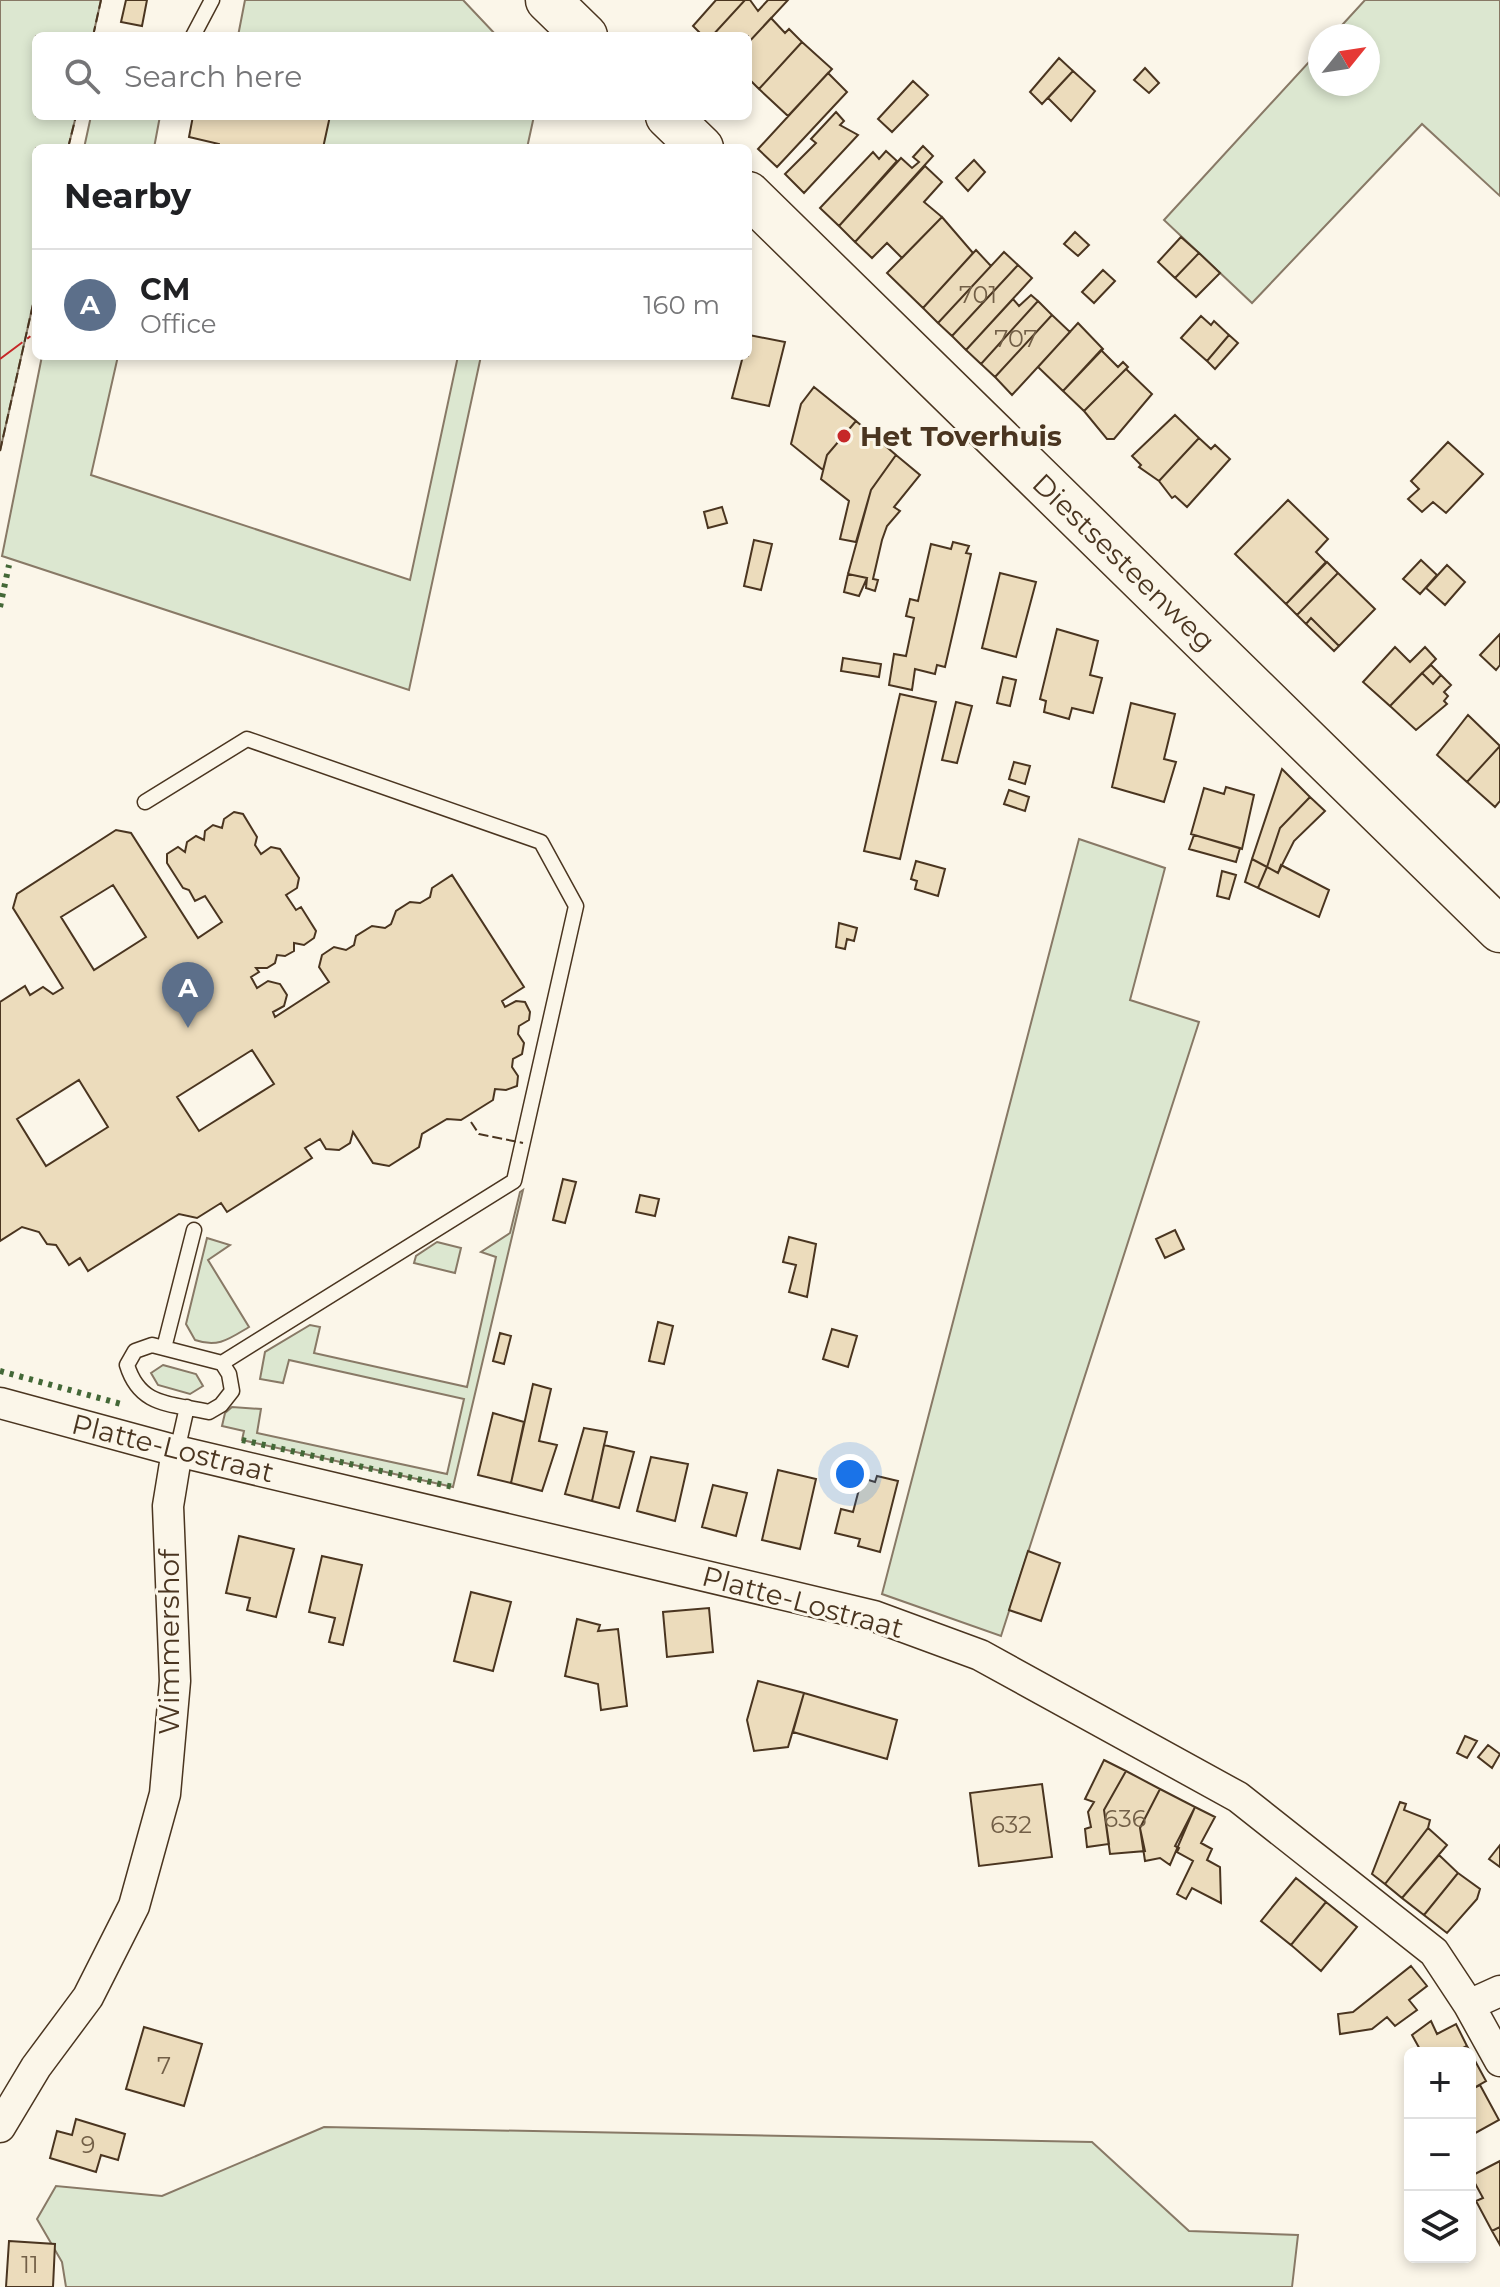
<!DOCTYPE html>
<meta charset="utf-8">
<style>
body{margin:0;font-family:Montserrat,sans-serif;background:#f6f6f6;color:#202124}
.controls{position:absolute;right:24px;bottom:24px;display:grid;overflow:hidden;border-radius:12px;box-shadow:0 4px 12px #0003}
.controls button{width:72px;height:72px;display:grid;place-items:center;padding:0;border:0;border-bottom:2px solid #e0e0e0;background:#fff;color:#202124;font:40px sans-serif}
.compass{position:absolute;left:1308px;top:24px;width:72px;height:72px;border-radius:50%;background:#fff;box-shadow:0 4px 12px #0003;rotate:60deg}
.you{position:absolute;left:850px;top:1474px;width:28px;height:28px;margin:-20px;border:6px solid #fff;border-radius:50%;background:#1a73e8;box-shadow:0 0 0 12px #1a73e833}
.badge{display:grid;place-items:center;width:52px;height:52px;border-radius:50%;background:#c62828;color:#fff;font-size:26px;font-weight:700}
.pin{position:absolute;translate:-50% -66px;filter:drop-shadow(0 2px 4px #0008)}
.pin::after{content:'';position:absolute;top:42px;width:28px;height:24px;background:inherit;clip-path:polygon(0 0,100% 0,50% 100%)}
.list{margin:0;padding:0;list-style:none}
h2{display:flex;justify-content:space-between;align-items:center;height:104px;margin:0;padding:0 32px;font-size:34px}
h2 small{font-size:26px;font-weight:400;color:#757577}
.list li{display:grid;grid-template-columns:52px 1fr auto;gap:24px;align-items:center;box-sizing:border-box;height:112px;padding:0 32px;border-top:2px solid #e0e0e0}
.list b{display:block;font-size:30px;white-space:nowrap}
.list p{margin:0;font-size:26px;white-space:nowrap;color:#757577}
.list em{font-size:26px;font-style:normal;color:#757577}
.icon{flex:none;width:44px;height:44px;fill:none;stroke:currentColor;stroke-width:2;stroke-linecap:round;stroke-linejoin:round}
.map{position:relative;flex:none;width:1500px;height:2287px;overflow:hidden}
.search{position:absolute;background:#fff;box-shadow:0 4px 12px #0003;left:32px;top:32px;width:720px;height:88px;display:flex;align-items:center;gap:20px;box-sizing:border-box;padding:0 28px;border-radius:12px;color:#757577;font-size:30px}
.panel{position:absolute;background:#fff;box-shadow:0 4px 12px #0003;left:32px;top:144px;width:720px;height:216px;border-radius:12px}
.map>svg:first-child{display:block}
.green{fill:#dce7d0;stroke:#887966;stroke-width:2}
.building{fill:#ecdcbc;stroke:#4a3520;stroke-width:2;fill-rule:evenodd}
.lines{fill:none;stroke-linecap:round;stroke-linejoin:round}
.service-casing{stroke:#4a3520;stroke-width:17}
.minor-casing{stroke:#4a3520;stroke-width:33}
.primary-casing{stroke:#4a3520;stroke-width:47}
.service{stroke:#fbf6e9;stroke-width:14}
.minor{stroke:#fbf6e9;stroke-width:30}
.primary{stroke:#fbf6e9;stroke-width:44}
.hedge{stroke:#436837;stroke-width:6;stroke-dasharray:4 6;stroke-linecap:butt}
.fence{stroke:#4a3520;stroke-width:2;stroke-dasharray:10 4;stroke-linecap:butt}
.power{stroke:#c62828;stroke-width:2;stroke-dasharray:28 6 4 6;stroke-linecap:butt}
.poi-dot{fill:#c62828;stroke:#fbf6e9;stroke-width:3}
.labels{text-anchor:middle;stroke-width:6;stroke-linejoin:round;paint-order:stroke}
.number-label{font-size:24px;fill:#725f47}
.poi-label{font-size:28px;font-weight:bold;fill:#4a3520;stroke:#fbf6e9;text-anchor:start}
.street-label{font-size:28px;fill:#4a3520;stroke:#fbf6e9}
</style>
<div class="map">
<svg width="1500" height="2287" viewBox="0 0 1500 2287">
<rect width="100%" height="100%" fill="#fbf6e9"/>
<!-- green -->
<path class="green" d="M 0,0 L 101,0 L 93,36 L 36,36 L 36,116 L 76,116 L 68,148 L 36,148 L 36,291 L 0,451 Z
M 245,0 L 463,0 L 497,36 L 238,36 Z
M 1365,0 L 1500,0 L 1500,196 L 1422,124 L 1252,303 L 1164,220 L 1320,50 L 1320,84 L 1368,84 L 1368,36 L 1332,36 Z
M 91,116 L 160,116 L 154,148 L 84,148 Z
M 321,116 L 534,116 L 527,148 L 315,148 Z
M 42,356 L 118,356 L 91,475 L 410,580 L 458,356 L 481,356 L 409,690 L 2,556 Z
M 1079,839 L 1165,868 L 1130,1000 L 1199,1022 L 1001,1636 L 882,1594 Z
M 523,1190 L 453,1487 L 242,1440 L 244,1431 L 222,1426 L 225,1413 L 232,1407 L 261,1409 L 257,1433 L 447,1474 L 464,1399 L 289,1360 L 283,1383 L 260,1379 L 265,1352 L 310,1325 L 320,1327 L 314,1353 L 467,1387 L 496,1257 L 481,1252 L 510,1233 L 520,1192 Z
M 207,1238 L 230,1245 L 208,1260 L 249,1327 C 229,1339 218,1348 195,1340 L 186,1324 Z
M 437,1242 L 461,1248 L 455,1273 L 414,1263 L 416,1256 Z
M 163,1365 L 196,1374 L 203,1386 L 190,1394 L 158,1385 L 151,1373 Z
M 324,2127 L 1092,2142 L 1189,2231 L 1298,2235 L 1292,2287 L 66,2287 L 62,2262 L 37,2219 L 56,2186 L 162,2196 Z"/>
<!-- building -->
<path class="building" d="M 126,0 L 147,0 L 142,26 L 121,22 Z
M 716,0 L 745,0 L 712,36 L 703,36 L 693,26 Z
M 745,0 L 750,0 L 758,11 L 768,0 L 788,0 L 748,43 L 748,36 L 712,36 Z
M 771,18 L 785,33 L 789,29 L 802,42 L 759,89 L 748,78 L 748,43 Z
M 802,42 L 832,69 L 788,116 L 759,89 Z
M 1059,58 L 1073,71 L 1042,104 L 1030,92 Z
M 1145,68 L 1159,83 L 1149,93 L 1134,80 Z
M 1073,71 L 1095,91 L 1071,121 L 1048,98 Z
M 828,73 L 847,92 L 777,167 L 758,149 Z
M 913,81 L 928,95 L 892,132 L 878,119 Z
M 836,112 L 844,121 L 840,125 L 858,135 L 804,193 L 785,174 L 816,143 L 811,139 Z
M 193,116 L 330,116 L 323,148 L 219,148 L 219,144 L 189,137 Z
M 923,146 L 933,156 L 855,242 L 839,226 L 901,158 L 912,168 L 919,162 L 913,157 Z
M 886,151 L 897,161 L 839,226 L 820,208 L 873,152 L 879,159 Z
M 974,160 L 985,172 L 968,191 L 956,178 Z
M 925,166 L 942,182 L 924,202 L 942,217 L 902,258 L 887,243 L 872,258 L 855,242 Z
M 942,217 L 973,253 L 923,308 L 887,273 Z
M 1075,232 L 1089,245 L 1078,256 L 1064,244 Z
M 1181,237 L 1199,253 L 1175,278 L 1158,262 Z
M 976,250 L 991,266 L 938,323 L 923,308 Z
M 1004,252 L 1018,265 L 952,336 L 938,323 Z
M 1199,253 L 1220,273 L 1196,297 L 1175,278 Z
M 1018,265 L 1032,278 L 966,350 L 952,336 Z
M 1103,270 L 1115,281 L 1094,303 L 1082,292 Z
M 1031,295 L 1038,301 L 981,364 L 966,350 L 1013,299 L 1019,306 Z
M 1038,301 L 1052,315 L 995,377 L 981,364 Z
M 1052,315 L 1070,332 L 1012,395 L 995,377 Z
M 1201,316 L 1211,325 L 1214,321 L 1229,335 L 1207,361 L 1181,338 Z
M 1078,323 L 1103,349 L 1063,391 L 1038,367 Z
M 749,335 L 785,342 L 769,406 L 732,398 L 743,356 L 748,356 Z
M 1229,335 L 1238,343 L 1215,369 L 1207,361 Z
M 1101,350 L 1118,367 L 1123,362 L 1128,367 L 1084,411 L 1063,391 Z
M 1126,369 L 1152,394 L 1114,439 L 1107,439 L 1084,411 Z
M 814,387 L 856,421 L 827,455 L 823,470 L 791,444 L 801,404 Z
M 1175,415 L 1199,438 L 1159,481 L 1139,467 L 1141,465 L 1132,456 Z
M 856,421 L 896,455 L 871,490 L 856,542 L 840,539 L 849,501 L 821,479 L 827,455 Z
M 1199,438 L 1211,449 L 1215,445 L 1230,459 L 1187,507 L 1175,496 L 1172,498 L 1159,481 Z
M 1448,442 L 1483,474 L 1446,513 L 1433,502 L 1422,512 L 1408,499 L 1419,489 L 1411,481 Z
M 896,455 L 920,475 L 894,507 L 900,511 L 887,526 L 882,540 L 873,579 L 878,580 L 875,591 L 866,588 L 867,578 L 848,574 L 871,490 Z
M 1288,500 L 1328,539 L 1316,552 L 1326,562 L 1286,604 L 1235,554 Z
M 722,507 L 727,523 L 708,528 L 704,512 Z
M 754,540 L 772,544 L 761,590 L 744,586 Z
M 953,542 L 969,546 L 966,553 L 971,554 L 945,667 L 937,665 L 935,674 L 915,669 L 912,690 L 889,685 L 894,654 L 906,656 L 914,618 L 906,616 L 910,599 L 918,601 L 931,544 L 951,549 Z
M 1421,560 L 1437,575 L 1420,594 L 1403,579 Z
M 1327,562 L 1338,573 L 1297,615 L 1286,604 Z
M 1447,565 L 1465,582 L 1445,605 L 1426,588 Z
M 1000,573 L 1036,582 L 1016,657 L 982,648 Z
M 1338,573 L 1375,609 L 1339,646 L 1311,618 L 1306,624 L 1297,615 Z
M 848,574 L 867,578 L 859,596 L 844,592 Z
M 1311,618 L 1339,646 L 1334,651 L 1306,624 Z
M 1057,629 L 1098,641 L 1090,675 L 1102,678 L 1093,713 L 1072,708 L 1069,719 L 1044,712 L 1046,701 L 1040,699 Z
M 1500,634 L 1500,665 L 1496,670 L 1480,655 Z
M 1395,647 L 1410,662 L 1425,647 L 1436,659 L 1390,706 L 1363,682 Z
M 843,658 L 881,664 L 879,677 L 841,671 Z
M 1431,665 L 1441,675 L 1433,684 L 1422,673 Z
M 1422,673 L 1433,684 L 1441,675 L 1451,685 L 1444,692 L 1448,696 L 1444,701 L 1447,704 L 1416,730 L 1390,706 Z
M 1003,677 L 1016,680 L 1010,706 L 997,703 Z
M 900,694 L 936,702 L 900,859 L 864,851 Z
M 956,702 L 972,706 L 957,763 L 942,760 Z
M 1131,703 L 1175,714 L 1164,759 L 1176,762 L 1164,802 L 1112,787 Z
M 1468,715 L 1500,746 L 1467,782 L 1437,755 Z
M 1500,746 L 1500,801 L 1495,807 L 1467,782 Z
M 1014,762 L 1030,766 L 1025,784 L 1009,779 Z
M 1282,769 L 1310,797 L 1280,828 L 1267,867 L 1252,859 Z
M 1226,787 L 1254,795 L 1242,849 L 1191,834 L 1204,788 L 1224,794 Z
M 1009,790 L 1029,797 L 1025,811 L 1004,804 Z
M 1310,797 L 1325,811 L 1294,841 L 1278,873 L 1267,867 L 1280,828 Z
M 234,812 L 243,814 L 257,837 L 255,845 L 261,854 L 271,847 L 280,849 L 299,878 L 297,888 L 286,895 L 296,910 L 301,907 L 316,931 L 314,938 L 304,945 L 294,943 L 294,951 L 285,956 L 277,955 L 275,963 L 267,968 L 256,968 L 259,972 L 251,977 L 257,988 L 268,981 L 280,984 L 287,995 L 284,1006 L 273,1012 L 275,1017 L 329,982 L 319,967 L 322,955 L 334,947 L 346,950 L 354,945 L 356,936 L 372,926 L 385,928 L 391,924 L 396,911 L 410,902 L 420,903 L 430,897 L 432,888 L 452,875 L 524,987 L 502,1001 L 505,1007 L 516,1001 L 525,1002 L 530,1012 L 529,1020 L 519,1026 L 518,1034 L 524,1043 L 522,1054 L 513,1059 L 512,1067 L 518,1076 L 517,1086 L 506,1090 L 495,1089 L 493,1100 L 461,1120 L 447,1119 L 422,1134 L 419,1147 L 389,1166 L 373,1163 L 353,1132 L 350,1143 L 339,1150 L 326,1149 L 320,1139 L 305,1148 L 312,1158 L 227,1212 L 221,1203 L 197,1218 L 179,1214 L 88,1271 L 80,1258 L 69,1265 L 56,1245 L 47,1244 L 39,1232 L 22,1227 L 0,1241 L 0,1002 L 25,986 L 30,995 L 43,987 L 53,994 L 63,988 L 13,908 L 17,894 L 116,830 L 131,833 L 198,938 L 222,922 L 205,896 L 195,901 L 189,890 L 183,888 L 167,863 L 167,854 L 178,847 L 185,852 L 187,842 L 196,836 L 204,840 L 205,831 L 213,825 L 222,828 L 224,819 ZM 113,885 L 146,937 L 94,970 L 61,917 ZM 252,1050 L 274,1084 L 199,1131 L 177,1097 ZM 79,1080 L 108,1127 L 46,1166 L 17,1119 Z
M 1194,835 L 1240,848 L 1236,862 L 1189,849 Z
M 1252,859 L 1267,867 L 1258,888 L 1245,882 Z
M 916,861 L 945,869 L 938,896 L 915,889 L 917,881 L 911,879 Z
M 1281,865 L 1329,890 L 1319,917 L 1258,888 L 1267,867 L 1278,873 Z
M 1222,871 L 1236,875 L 1229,899 L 1217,896 Z
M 839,923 L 857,928 L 854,941 L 847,939 L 845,949 L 836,947 Z
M 563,1179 L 576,1182 L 565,1223 L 553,1220 Z
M 640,1195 L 659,1199 L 655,1216 L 636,1212 Z
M 1175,1230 L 1184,1249 L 1165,1258 L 1156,1239 Z
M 789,1237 L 816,1244 L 807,1297 L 789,1292 L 796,1265 L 783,1262 Z
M 658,1322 L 673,1326 L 664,1364 L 649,1361 Z
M 832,1329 L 857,1336 L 848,1367 L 823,1359 Z
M 500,1333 L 511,1336 L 504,1364 L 493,1361 Z
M 533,1384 L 551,1389 L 539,1441 L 557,1445 L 542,1491 L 511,1483 Z
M 493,1413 L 524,1422 L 511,1483 L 478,1475 Z
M 584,1428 L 607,1432 L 592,1501 L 565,1494 Z
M 604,1445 L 634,1452 L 619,1508 L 592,1501 Z
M 651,1457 L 688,1464 L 675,1521 L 637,1511 Z
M 778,1470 L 816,1479 L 800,1549 L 762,1540 Z
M 877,1476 L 898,1481 L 880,1552 L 858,1546 L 860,1539 L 835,1533 L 841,1509 L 853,1512 L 862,1478 L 875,1482 Z
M 713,1485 L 747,1493 L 736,1536 L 702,1527 Z
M 239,1536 L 294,1549 L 276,1617 L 247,1610 L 250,1598 L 226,1593 Z
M 1028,1551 L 1060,1563 L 1041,1621 L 1009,1610 Z
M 322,1556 L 362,1565 L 343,1645 L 329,1642 L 335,1618 L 309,1612 Z
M 471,1592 L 511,1602 L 493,1671 L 454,1661 Z
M 709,1608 L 713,1652 L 667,1657 L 663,1612 Z
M 577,1619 L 600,1625 L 598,1631 L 618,1629 L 627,1706 L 601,1710 L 598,1684 L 565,1676 Z
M 758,1681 L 804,1693 L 788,1747 L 754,1751 L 747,1720 Z
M 804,1693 L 897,1720 L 887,1759 L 793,1732 Z
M 1465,1736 L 1477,1741 L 1467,1758 L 1457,1753 Z
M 1488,1745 L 1500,1754 L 1492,1768 L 1478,1757 Z
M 1104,1760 L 1126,1771 L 1104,1810 L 1109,1844 L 1087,1847 L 1085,1829 L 1091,1827 L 1088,1812 L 1094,1802 L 1085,1799 Z
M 1126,1771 L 1160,1789 L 1140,1828 L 1145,1851 L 1110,1854 L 1104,1810 Z
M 1042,1784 L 1052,1857 L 979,1866 L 970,1793 Z
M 1160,1789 L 1195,1807 L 1170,1865 L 1160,1858 L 1145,1861 L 1140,1828 Z
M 1400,1802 L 1406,1804 L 1404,1810 L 1430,1820 L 1428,1828 L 1385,1884 L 1372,1874 Z
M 1195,1807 L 1215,1817 L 1201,1843 L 1212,1849 L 1207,1860 L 1220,1867 L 1221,1903 L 1192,1888 L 1186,1899 L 1177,1894 L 1193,1861 L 1177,1852 L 1179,1848 L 1175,1846 Z
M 1428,1828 L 1447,1845 L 1402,1898 L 1385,1884 Z
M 1500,1845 L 1500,1867 L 1489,1859 Z
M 1439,1855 L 1458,1873 L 1424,1915 L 1402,1898 Z
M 1458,1873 L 1480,1889 L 1477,1899 L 1447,1933 L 1424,1915 Z
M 1296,1878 L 1326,1902 L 1291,1945 L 1261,1921 Z
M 1326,1902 L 1357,1927 L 1321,1971 L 1291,1945 Z
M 1411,1966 L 1427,1986 L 1409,2000 L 1417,2010 L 1395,2026 L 1387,2017 L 1372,2029 L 1340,2034 L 1338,2014 L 1353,2012 Z
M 1431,2021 L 1437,2034 L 1456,2024 L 1467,2046 L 1453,2053 L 1422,2053 L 1412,2035 Z
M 144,2027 L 202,2044 L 184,2106 L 126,2089 Z
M 1467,2046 L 1486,2081 L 1470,2090 L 1470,2053 L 1453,2053 Z
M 1480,2085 L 1499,2120 L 1470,2136 L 1470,2090 Z
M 76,2119 L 125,2134 L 118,2160 L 101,2155 L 96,2172 L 50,2158 L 57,2131 L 72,2135 Z
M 1500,2161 L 1500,2227 L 1492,2231 L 1476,2201 L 1483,2198 L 1471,2176 Z
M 1500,2227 L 1500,2245 L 1492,2231 Z
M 9,2241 L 55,2244 L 53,2287 L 6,2287 Z"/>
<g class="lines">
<!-- service casing -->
<g class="service-casing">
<path id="service" d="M 193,36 L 212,0
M 145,802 L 247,739 L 541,842 L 576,906 L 514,1181 L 222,1363
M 152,1345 L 222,1363 L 229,1374 L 232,1391 L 221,1405 L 209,1412 C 170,1403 140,1407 127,1365 L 135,1351 Z
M 164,1348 L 194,1230
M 177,1451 L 187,1407"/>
</g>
<!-- minor casing -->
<g class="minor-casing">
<path id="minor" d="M 0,1403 L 177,1451 L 874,1616 L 980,1655 L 1238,1797 L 1434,1952 L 1469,2005 L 1500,2061
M 1469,2005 L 1500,1991
M 0,2127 L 36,2067 L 88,1997 L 134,1906 L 165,1794 L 175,1681 L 168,1506 L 177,1451"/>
</g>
<!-- primary casing -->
<g class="primary-casing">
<path id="primary" d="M 548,0 L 585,36
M 668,116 L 701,148
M 748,194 L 1500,930"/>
</g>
<!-- service -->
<use href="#service" class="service"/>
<!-- minor -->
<use href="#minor" class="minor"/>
<!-- primary -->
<use href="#primary" class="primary"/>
<!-- hedge -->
<path class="hedge" d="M 0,607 L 9,565
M 0,1371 L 125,1405
M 242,1440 L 453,1487"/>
<!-- fence -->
<path class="fence" d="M 93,36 L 101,0
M 68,148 L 76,116
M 0,451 L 36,291
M 471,1122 L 479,1134 L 523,1143"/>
<!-- power -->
<path class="power" d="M 0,359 L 36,332"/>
</g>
<!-- markers -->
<circle class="poi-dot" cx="844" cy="436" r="8"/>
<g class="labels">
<!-- number labels -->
<g class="number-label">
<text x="978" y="303">701</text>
<text x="1016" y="347">707</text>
<text x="1125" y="1827">636</text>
<text x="1011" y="1833">632</text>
<text x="164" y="2074">7</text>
<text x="88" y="2153">9</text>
<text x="30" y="2273">11</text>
</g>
<!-- poi labels -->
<g class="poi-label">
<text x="860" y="446">Het Toverhuis</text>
</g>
<!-- street labels -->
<g class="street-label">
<text transform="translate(1124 562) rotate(44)" y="10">Diestsesteenweg</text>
<text transform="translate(173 1448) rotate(14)" y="10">Platte-Lostraat</text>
<text transform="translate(803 1602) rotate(15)" y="10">Platte-Lostraat</text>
<text transform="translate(169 1642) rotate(-90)" y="10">Wimmershof</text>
</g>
</g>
</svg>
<div class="controls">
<button>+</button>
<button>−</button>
<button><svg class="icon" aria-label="layers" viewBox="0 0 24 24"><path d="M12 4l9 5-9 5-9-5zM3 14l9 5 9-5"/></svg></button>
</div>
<svg class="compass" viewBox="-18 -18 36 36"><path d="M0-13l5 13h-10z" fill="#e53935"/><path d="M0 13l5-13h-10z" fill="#757577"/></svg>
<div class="you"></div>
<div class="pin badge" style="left:188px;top:1028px;background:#5c6f8a">A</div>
<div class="search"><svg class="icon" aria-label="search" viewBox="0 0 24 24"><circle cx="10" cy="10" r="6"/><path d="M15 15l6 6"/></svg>Search here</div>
<section class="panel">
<h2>Nearby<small></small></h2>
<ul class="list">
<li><span class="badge" style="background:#5c6f8a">A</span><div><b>CM</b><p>Office</p></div><em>160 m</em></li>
</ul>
</section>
</div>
